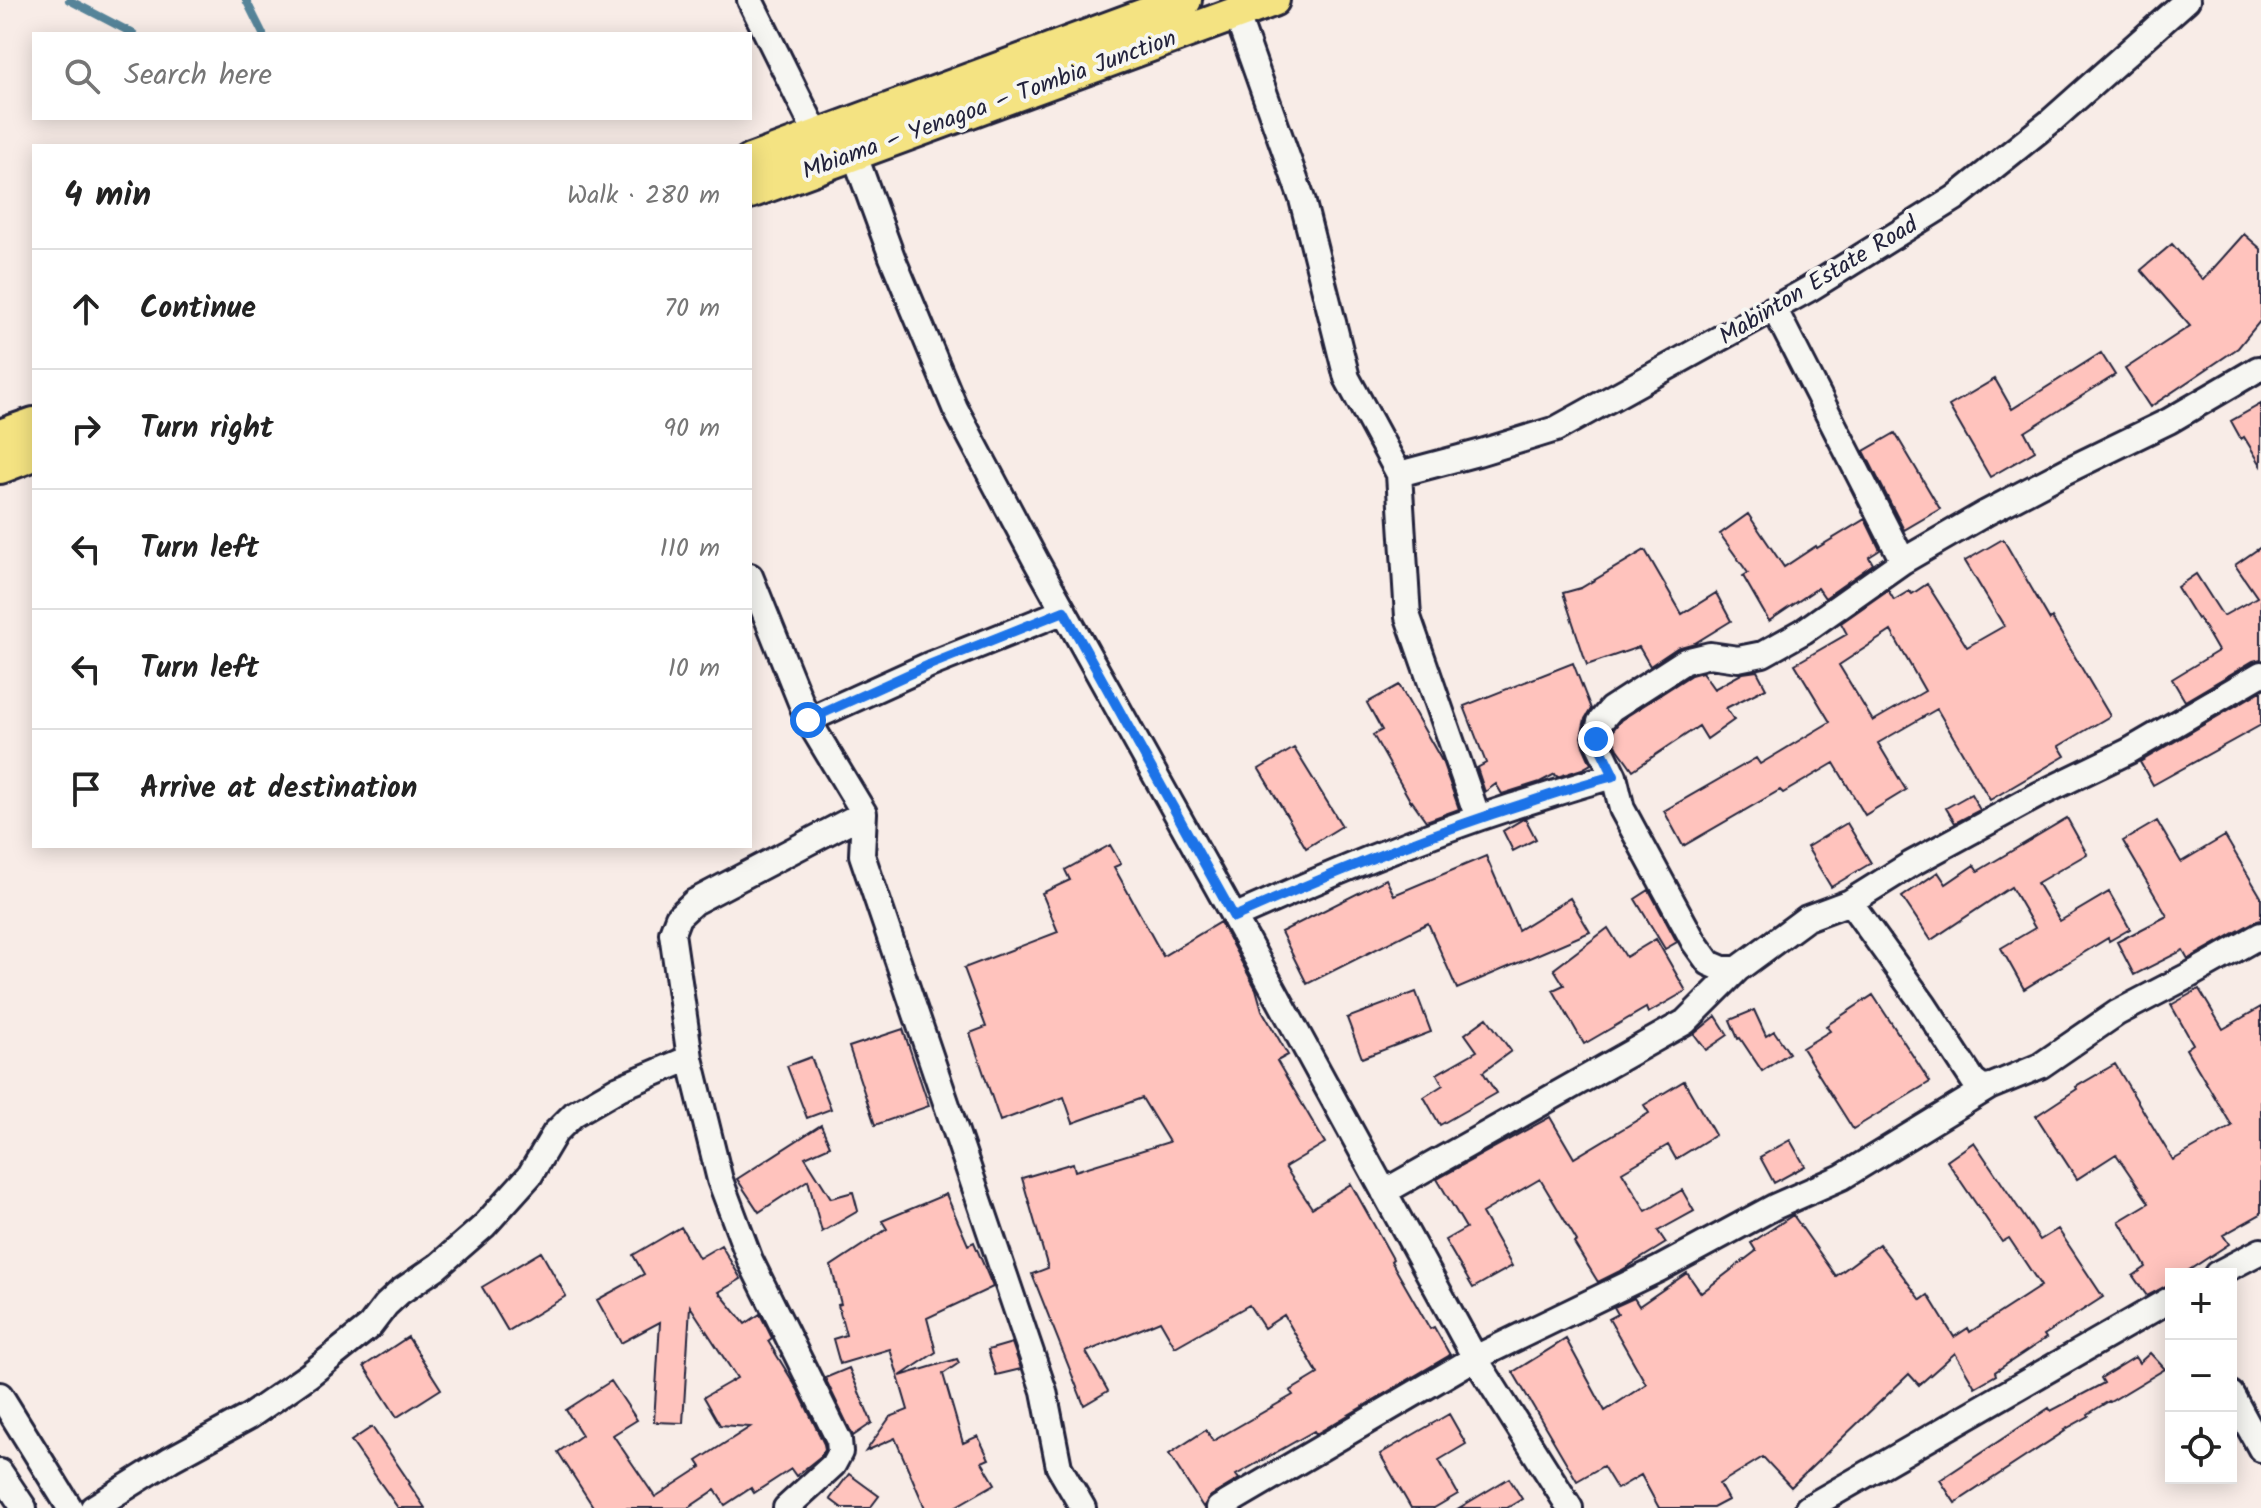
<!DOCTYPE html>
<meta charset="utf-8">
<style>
body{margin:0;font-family:Kalam,sans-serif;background:#f6f6f6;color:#222}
.controls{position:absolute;right:24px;bottom:24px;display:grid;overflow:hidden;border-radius:0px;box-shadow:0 4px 20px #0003}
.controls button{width:72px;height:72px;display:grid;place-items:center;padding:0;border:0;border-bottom:2px solid #e0e0e0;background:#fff;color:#222;font:40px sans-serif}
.stop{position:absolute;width:24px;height:24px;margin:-18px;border:6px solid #1a73e8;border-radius:50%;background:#fff}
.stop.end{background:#1a73e8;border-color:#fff;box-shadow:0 2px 8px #0008}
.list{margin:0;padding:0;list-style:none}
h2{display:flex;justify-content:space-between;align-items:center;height:104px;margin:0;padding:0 32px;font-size:34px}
h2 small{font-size:26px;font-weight:400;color:#767676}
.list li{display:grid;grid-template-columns:52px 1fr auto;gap:24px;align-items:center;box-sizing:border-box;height:120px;padding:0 32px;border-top:2px solid #e0e0e0}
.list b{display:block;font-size:30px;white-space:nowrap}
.list em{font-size:26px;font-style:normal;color:#767676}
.icon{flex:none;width:44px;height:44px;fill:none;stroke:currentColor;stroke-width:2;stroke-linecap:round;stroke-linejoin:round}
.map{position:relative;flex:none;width:2261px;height:1508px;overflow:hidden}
.search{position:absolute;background:#fff;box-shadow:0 4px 20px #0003;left:32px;top:32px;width:720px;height:88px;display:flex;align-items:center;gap:20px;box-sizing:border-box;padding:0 28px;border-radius:0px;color:#767676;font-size:30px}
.panel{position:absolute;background:#fff;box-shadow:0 4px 20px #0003;left:32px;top:144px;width:720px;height:704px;border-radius:0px}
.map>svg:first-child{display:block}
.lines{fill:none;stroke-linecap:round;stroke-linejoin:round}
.stream{stroke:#568499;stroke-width:8}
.building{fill:#ffc3bd;stroke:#22223b;stroke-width:2;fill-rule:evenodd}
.minor-casing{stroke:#22223b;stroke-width:30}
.major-casing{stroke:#22223b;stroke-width:38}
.minor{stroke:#f6f6f2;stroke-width:24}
.major{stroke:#f4e382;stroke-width:32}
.route{stroke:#1a73e8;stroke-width:10}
.labels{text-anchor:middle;stroke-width:8;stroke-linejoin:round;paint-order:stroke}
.street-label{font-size:24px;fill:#22223b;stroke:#f6f6f2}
</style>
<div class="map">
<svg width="2261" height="1508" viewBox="0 0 2261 1508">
<rect width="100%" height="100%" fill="#f8ece7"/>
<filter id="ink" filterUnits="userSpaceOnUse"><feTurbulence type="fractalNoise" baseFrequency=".0125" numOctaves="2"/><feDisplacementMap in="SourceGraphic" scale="16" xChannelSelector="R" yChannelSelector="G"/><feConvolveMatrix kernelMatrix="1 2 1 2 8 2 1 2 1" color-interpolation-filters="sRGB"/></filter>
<g filter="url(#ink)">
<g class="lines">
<!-- stream -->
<path class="stream" d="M 69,0 L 134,34
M 246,0 L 263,34"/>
</g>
<!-- building -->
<path class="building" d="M 2244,234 L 2261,249 L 2261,320 L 2238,348 L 2150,407 L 2125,369 L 2190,326 L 2141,270 L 2172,244 L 2203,280 Z
M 2101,353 L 2115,375 L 2025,432 L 2035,451 L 1990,477 L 1949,406 L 1995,379 L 2012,409 Z
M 2261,404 L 2261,465 L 2244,437 L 2241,439 L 2231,421 Z
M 1895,433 L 1940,509 L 1904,530 L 1864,451 Z
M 1748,514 L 1784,567 L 1816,546 L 1817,548 L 1865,519 L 1880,550 L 1869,557 L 1873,564 L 1825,598 L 1818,588 L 1769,621 L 1743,576 L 1748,573 L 1720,534 Z
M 2003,539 L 2050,620 L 2052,618 L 2110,716 L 2059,746 L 2065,756 L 1990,800 L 1937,709 L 1878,743 L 1906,790 L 1865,815 L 1834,763 L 1783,793 L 1780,790 L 1683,846 L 1664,811 L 1756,758 L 1760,764 L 1830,722 L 1795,664 L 1847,634 L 1841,623 L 1888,590 L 1894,600 L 1909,591 L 1912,594 L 1927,584 L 1967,647 L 2004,626 L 1965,561 ZM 1891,631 L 1925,691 L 1873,721 L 1839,665 Z
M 2261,547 L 2261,659 L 2253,661 L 2185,701 L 2172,679 L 2218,651 L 2199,618 L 2197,619 L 2177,587 L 2196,574 L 2223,616 L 2257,597 L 2235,565 Z
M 1645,550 L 1682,614 L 1716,593 L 1731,621 L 1695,643 L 1677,648 L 1650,666 L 1639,647 L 1587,665 L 1563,593 L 1581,588 Z
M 1573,663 L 1591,709 L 1585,719 L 1581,737 L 1583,746 L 1591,764 L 1582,769 L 1557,777 L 1555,774 L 1540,782 L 1502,794 L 1496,784 L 1485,792 L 1477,768 L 1486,763 L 1464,706 Z
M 1757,671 L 1766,688 L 1726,708 L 1734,720 L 1707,739 L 1699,726 L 1633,770 L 1618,749 L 1612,737 L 1614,729 L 1621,720 L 1691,675 L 1702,672 L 1714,689 L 1743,673 Z
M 1399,685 L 1442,761 L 1459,809 L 1426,821 L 1412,801 L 1411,802 L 1373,735 L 1382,730 L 1367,703 Z
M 2261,691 L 2261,725 L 2153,785 L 2140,762 Z
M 1294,748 L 1342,826 L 1306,848 L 1259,769 Z
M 1971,794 L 1980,810 L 1955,823 L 1946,808 Z
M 1525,818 L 1536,839 L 1513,851 L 1503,831 Z
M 2067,818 L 2087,854 L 2037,883 L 2060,921 L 2109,892 L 2130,929 L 2109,941 L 2108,938 L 2024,989 L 2001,948 L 2035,928 L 2011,887 L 1931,940 L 1902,897 L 1938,872 L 1946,884 L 1974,865 L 1978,871 Z
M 2157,821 L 2181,862 L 2225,836 L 2261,897 L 2261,920 L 2254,922 L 2188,959 L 2183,950 L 2134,975 L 2117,942 L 2167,916 L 2123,841 Z
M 1847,823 L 1871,863 L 1831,887 L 1807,847 Z
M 1110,845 L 1121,864 L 1114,867 L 1163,956 L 1220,922 L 1256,989 L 1262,1010 L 1288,1055 L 1277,1061 L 1325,1143 L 1285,1167 L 1312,1208 L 1351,1184 L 1393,1259 L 1391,1261 L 1430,1329 L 1434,1327 L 1450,1355 L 1316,1434 L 1314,1431 L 1236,1475 L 1239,1479 L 1211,1496 L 1203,1507 L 1169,1454 L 1206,1430 L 1213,1441 L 1293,1395 L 1290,1391 L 1318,1374 L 1284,1315 L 1264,1328 L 1249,1305 L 1175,1347 L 1160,1321 L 1086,1352 L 1108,1391 L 1084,1405 L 1032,1274 L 1048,1268 L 1022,1178 L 1073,1163 L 1075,1171 L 1169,1142 L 1142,1098 L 1073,1123 L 1064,1097 L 1000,1121 L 970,1033 L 986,1027 L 964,968 L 1058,932 L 1042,893 L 1070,880 L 1065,870 Z
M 1486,856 L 1518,930 L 1570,898 L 1590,932 L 1457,989 L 1428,923 L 1307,984 L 1281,932 L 1386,879 L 1394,895 Z
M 1649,890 L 1677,942 L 1665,949 L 1635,899 Z
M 1608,928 L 1626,957 L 1656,939 L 1686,991 L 1648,1013 L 1646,1008 L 1584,1044 L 1553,990 L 1564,985 L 1554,969 Z
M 2199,989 L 2223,1029 L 2261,1007 L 2261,1214 L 2223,1235 L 2229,1244 L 2183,1274 L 2171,1274 L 2171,1284 L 2147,1296 L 2133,1276 L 2146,1267 L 2119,1221 L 2149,1203 L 2116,1154 L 2077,1179 L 2036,1116 L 2077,1089 L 2076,1087 L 2115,1064 L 2173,1160 L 2232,1126 L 2186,1049 L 2193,1044 L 2171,1005 Z
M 1416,992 L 1431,1032 L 1362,1058 L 1347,1018 Z
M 1873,995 L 1930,1082 L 1853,1129 L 1802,1048 L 1830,1031 L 1826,1026 Z
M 1754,1010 L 1766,1036 L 1774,1031 L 1789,1053 L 1762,1071 L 1740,1038 L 1738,1039 L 1730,1020 Z
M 1716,1016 L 1728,1035 L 1706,1050 L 1694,1034 Z
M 1487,1018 L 1511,1051 L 1483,1072 L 1496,1093 L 1440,1125 L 1424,1097 L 1443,1085 L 1437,1074 L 1477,1051 L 1465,1034 Z
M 903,1029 L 929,1106 L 875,1125 L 849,1047 Z
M 811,1057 L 831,1109 L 807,1118 L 787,1066 Z
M 1684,1081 L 1715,1135 L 1676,1159 L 1668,1145 L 1622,1172 L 1646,1211 L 1682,1190 L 1694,1211 L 1658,1231 L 1666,1243 L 1622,1270 L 1598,1282 L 1574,1243 L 1577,1241 L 1540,1179 L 1482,1213 L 1512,1266 L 1473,1288 L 1445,1240 L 1466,1228 L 1437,1179 L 1550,1117 L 1574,1158 L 1649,1113 L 1644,1105 Z
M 821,1125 L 830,1146 L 805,1157 L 831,1198 L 853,1192 L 858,1211 L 822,1232 L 808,1180 L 759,1212 L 737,1179 Z
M 1790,1140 L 1805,1166 L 1774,1183 L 1760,1157 Z
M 1974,1142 L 2040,1240 L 2058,1229 L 2103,1297 L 2044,1335 L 2046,1338 L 1995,1372 L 1996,1375 L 1975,1387 L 1955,1353 L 1919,1385 L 1909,1374 L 1791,1487 L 1763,1457 L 1719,1484 L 1728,1500 L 1713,1508 L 1659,1508 L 1641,1475 L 1617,1489 L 1603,1466 L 1577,1481 L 1513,1372 L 1566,1339 L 1605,1411 L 1646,1384 L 1609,1319 L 1618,1314 L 1614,1307 L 1634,1298 L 1639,1306 L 1687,1273 L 1701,1293 L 1756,1251 L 1751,1243 L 1793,1215 L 1836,1276 L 1879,1244 L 1921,1300 L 1928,1295 L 1954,1337 L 1968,1328 L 1970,1332 L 2041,1286 L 2009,1238 L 2002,1242 L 1947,1161 Z
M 946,1194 L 968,1245 L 974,1242 L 993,1287 L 927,1318 L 936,1352 L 900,1376 L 957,1359 L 959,1363 L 943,1374 L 963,1443 L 978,1436 L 989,1459 L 982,1462 L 995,1484 L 953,1508 L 925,1508 L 895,1438 L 866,1451 L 890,1417 L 908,1410 L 890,1349 L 840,1364 L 833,1339 L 846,1335 L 838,1305 L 841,1304 L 831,1266 L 887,1229 L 882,1221 Z
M 681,1227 L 699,1258 L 721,1245 L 741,1279 L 719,1292 L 745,1324 L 760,1314 L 772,1338 L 768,1341 L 798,1390 L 824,1444 L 825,1449 L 821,1456 L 796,1476 L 791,1469 L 754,1493 L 751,1488 L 725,1505 L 715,1490 L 688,1508 L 594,1508 L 558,1452 L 582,1435 L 566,1410 L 611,1381 L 637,1420 L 613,1435 L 655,1497 L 701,1467 L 697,1461 L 750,1427 L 720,1425 L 704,1397 L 737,1378 L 690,1306 L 683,1423 L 654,1422 L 660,1322 L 621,1343 L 597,1300 L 644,1274 L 633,1255 Z
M 541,1252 L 566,1296 L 508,1331 L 482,1287 Z
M 408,1337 L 441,1389 L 397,1417 L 364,1366 Z
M 1012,1343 L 1021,1369 L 996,1375 L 988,1350 Z
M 2150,1353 L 2165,1369 L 2110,1402 L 2109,1401 L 2088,1414 L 2089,1416 L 2064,1430 L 2065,1431 L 1955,1503 L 1940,1480 L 2049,1408 L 2051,1411 L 2104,1383 L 2101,1378 L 2135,1357 L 2139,1363 Z
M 849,1368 L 872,1423 L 853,1436 L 825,1378 Z
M 1449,1414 L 1466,1444 L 1439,1460 L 1458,1494 L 1434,1508 L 1411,1508 L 1380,1454 Z
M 372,1427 L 410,1483 L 409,1484 L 425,1508 L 398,1508 L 351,1441 Z
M 849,1474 L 879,1496 L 870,1508 L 842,1508 L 830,1499 Z
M 1509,1478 L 1522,1499 L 1507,1508 L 1459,1508 Z"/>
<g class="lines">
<!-- minor casing -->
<g class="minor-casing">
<path id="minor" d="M 750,0 L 818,137
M 1236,13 L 1302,199 L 1347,378 L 1399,474 L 1408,617 L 1478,818
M 854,153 L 892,257 L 955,408 L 1036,561 L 1234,917 L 1475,1358 L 1570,1508
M 1774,308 L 1903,561
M 1399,474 L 1478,453 L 1556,429 L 1809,289 L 1955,198 L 2051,121 L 2187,0
M 750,576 L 808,720 L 864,813 L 862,855 L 1044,1391 L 1059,1467 L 1083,1508
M 808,720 L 929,665 L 1064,611
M 1614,776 L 1596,739 L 1600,722 L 1611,709 L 1685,661 L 1710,655 L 1738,659 L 1763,654 L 1804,631 L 1903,561 L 1986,513 L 2066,471 L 2169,421 L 2258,369
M 1850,902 L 1924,1005 L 1973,1080 L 1981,1086 L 1989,1087 L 2040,1066 L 2117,1013 L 2188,976 L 2261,935
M 1234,917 C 1326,876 1418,837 1514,806 C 1548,796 1580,784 1614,776 L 1622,809 L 1694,942 L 1709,963 L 1723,969 L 1738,969 L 1807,918 L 1850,902 L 1911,864 L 2038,795 L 2129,751 L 2261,674
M 1384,1192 L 1685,1022 L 1738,969
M 2217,1274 L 2261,1251
M 2231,1394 L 2261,1449
M 0,1395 L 70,1508
M 0,1472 L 24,1508
M 93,1508 L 171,1459 L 250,1416 L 309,1375 L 370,1326 L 386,1305 L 400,1292 L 438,1266 L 484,1226 L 530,1175 L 555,1133 L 574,1114 L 619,1088 L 690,1058
M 786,1508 L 833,1465 L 840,1452 L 839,1440 L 750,1260 L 720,1180 L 690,1058 L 672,933 L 678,917 L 694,902 L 864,813
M 1219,1508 L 1475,1358 L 1659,1269 L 1774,1207 L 1842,1177 L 1989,1087
M 1808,1508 L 2171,1299"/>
</g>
<!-- major casing -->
<g class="major-casing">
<path id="major" d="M 750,161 L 1185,0
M 750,192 L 1273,0
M 0,436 L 34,424
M 0,467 L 34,454"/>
</g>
<!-- minor -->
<use href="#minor" class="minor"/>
<!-- major -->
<use href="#major" class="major"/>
</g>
</g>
<g class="lines" filter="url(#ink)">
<!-- route -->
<path class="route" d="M 808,720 L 929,665 L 1064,611 L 1234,917 C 1328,875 1422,836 1520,805 C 1552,794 1582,784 1614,776 L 1596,739"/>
</g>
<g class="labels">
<!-- street labels -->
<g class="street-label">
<text transform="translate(989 104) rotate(-20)" y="8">Mbiama – Yenagoa – Tombia Junction</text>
<text transform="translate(1818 280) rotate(-31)" y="8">Mabinton Estate Road</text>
</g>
</g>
</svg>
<div class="controls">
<button>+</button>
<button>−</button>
<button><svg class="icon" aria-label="locate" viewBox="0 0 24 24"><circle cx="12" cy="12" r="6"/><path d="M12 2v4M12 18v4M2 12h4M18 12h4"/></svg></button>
</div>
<div class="stop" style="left:808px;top:720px"></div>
<div class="stop end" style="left:1596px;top:739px"></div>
<div class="search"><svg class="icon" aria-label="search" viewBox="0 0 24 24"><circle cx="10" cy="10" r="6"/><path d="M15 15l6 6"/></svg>Search here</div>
<section class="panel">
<h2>4 min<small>Walk · 280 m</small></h2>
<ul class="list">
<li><svg class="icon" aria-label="ahead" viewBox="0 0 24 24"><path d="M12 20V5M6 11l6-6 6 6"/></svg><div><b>Continue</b></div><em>70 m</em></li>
<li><svg class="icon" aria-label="right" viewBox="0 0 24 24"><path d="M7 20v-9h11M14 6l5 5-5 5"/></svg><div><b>Turn right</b></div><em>90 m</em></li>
<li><svg class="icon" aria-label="left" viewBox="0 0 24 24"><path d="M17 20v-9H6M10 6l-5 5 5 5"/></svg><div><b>Turn left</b></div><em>110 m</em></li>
<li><svg class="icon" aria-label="left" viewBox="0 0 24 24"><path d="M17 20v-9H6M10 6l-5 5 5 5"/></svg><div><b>Turn left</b></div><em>10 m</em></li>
<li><svg class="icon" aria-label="arrive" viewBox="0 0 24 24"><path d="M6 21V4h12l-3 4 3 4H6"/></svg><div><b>Arrive at destination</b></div></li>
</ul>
</section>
</div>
